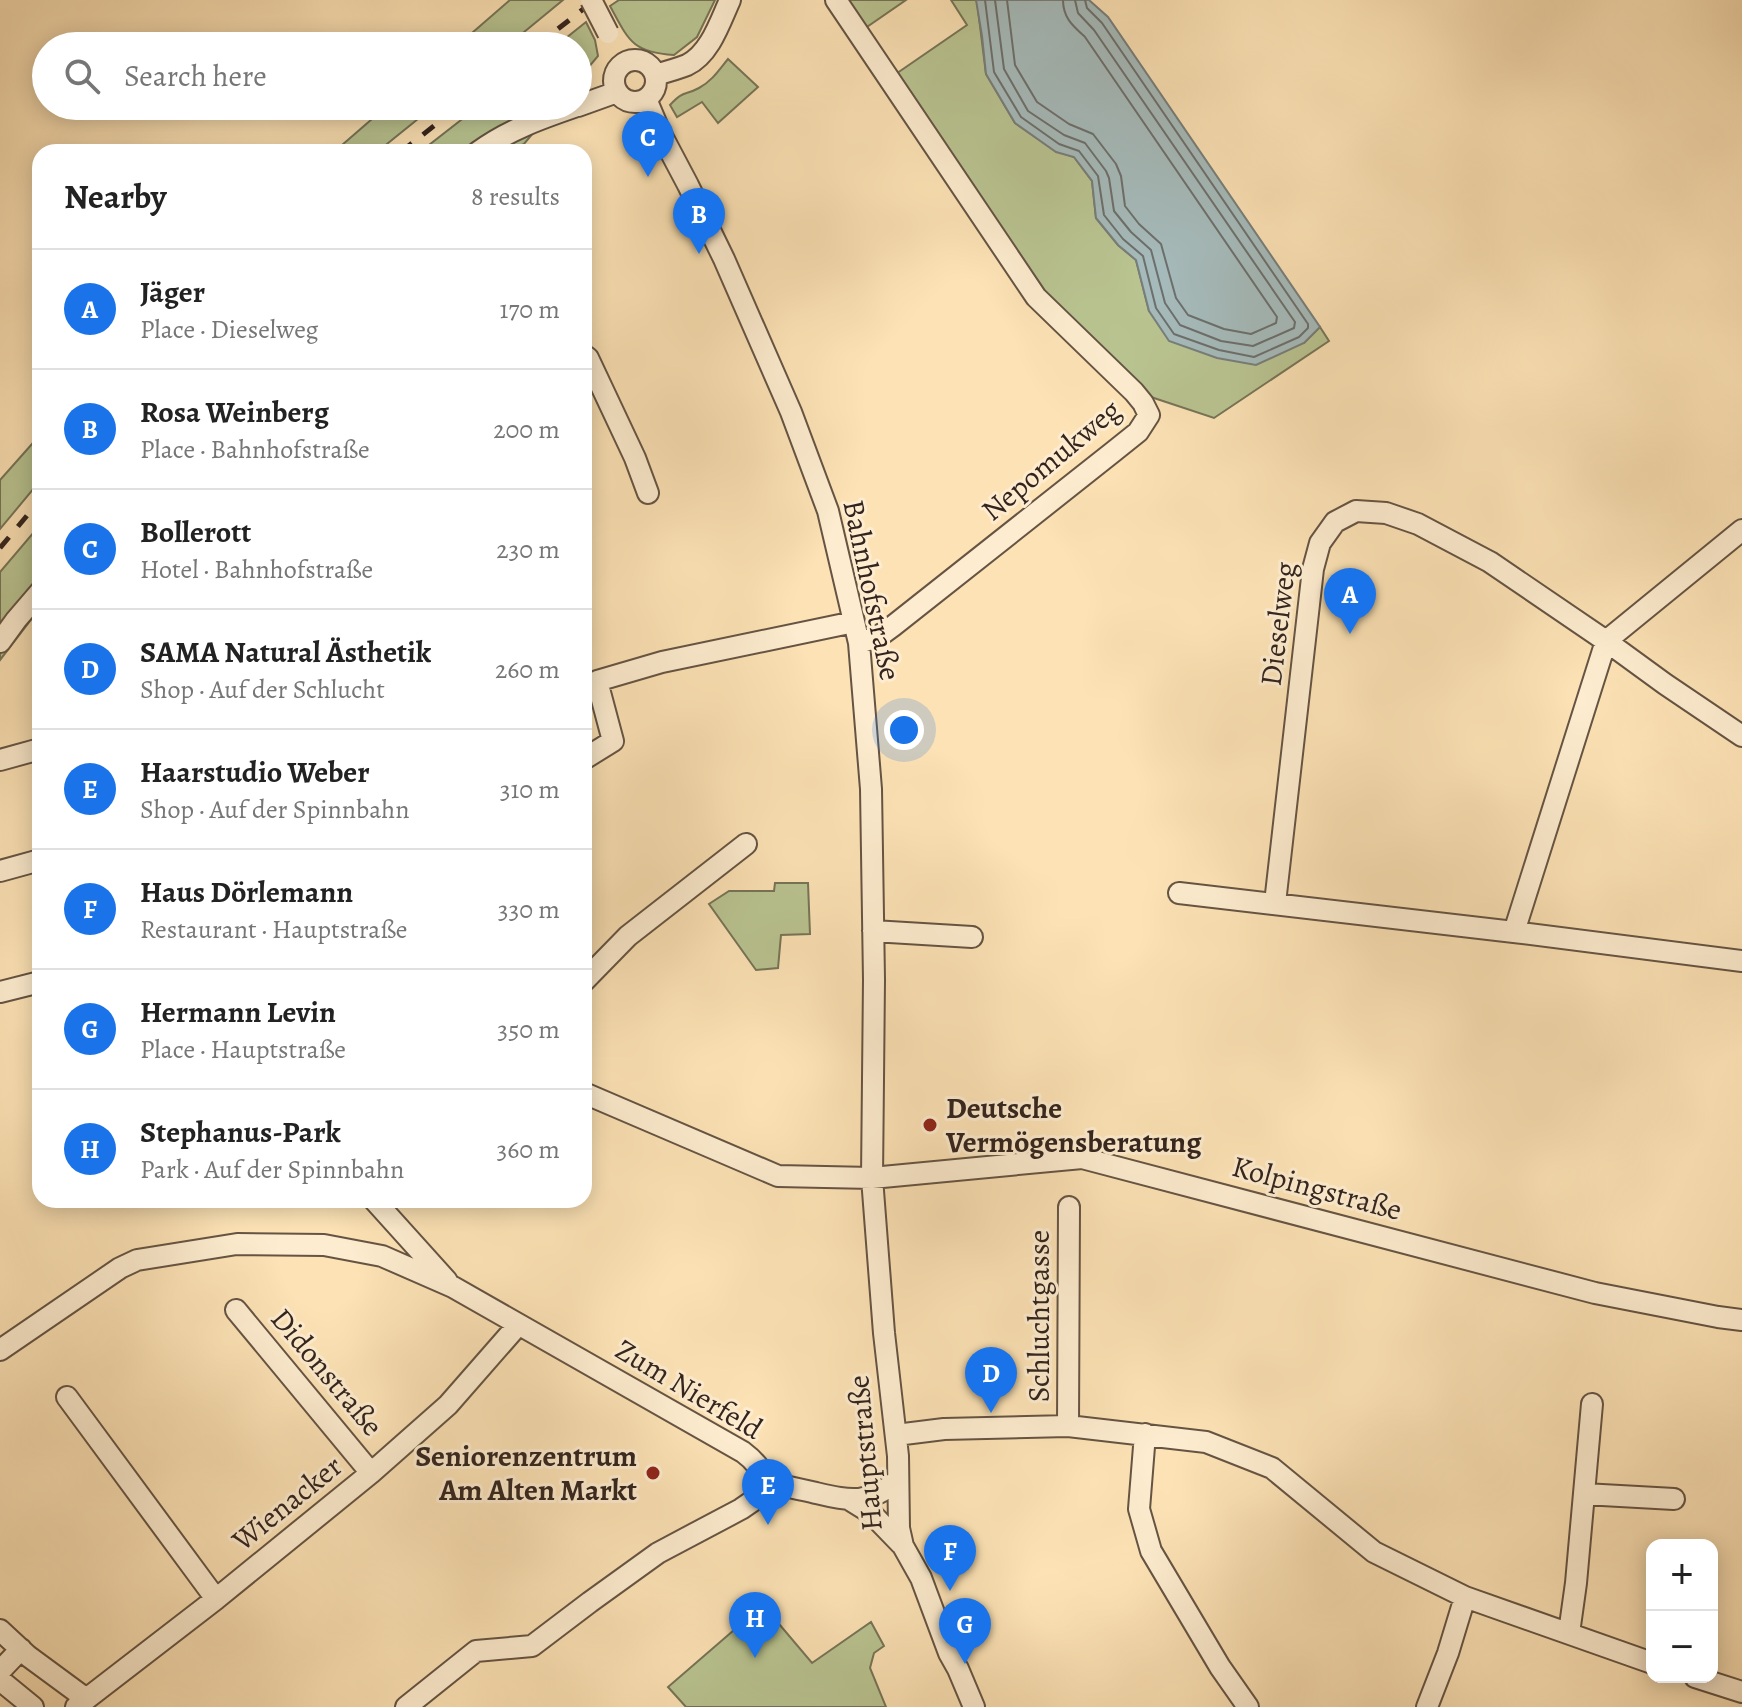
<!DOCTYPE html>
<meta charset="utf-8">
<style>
body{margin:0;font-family:Alegreya,serif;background:#f2f2f2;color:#222}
.controls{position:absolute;right:24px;bottom:24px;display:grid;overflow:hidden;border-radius:16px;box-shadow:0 4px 20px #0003}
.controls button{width:72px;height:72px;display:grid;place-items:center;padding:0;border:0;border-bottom:2px solid #e0e0e0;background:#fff;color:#222;font:40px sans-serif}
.you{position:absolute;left:904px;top:730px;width:28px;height:28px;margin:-20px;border:6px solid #fff;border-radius:50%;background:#1a73e8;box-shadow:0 0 0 12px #1a73e833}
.badge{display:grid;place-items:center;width:52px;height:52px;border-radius:50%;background:#1a73e8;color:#fff;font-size:26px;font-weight:700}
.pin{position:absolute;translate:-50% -66px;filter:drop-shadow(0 2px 4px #0008)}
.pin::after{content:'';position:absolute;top:42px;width:28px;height:24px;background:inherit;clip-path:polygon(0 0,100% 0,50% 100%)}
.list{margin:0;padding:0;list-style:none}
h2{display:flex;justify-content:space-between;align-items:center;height:104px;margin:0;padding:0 32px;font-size:34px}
h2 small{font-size:26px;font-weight:400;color:#767676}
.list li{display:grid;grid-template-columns:52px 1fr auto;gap:24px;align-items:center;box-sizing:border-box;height:120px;padding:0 32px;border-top:2px solid #e0e0e0}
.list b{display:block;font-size:30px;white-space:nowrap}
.list p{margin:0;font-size:26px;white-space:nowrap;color:#767676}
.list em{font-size:26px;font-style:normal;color:#767676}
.icon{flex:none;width:44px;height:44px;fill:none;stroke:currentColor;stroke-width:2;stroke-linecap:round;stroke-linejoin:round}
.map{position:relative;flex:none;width:1742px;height:1707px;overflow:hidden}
.search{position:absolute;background:#fff;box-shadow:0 4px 20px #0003;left:32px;top:32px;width:560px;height:88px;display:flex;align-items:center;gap:20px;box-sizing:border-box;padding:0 28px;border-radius:44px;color:#767676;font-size:30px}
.panel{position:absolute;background:#fff;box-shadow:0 4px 20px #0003;left:32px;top:144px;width:560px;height:1064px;border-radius:24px}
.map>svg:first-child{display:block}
.green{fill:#b9c491;stroke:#767457;stroke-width:2}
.water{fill:#a5baba;stroke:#777e7b;stroke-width:2}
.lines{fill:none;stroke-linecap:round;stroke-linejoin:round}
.shore{stroke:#6c6f6c;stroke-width:2}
.minor-casing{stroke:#655443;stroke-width:24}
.minor{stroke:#fdeccf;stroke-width:20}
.rail{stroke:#33241d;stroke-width:5;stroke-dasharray:14 14;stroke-linecap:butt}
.minor-bridge-casing{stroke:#655443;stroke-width:24;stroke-linecap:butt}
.minor-bridge{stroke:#fdeccf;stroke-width:20}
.poi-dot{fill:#8f2418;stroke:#fdeccf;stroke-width:3}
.labels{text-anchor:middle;stroke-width:6;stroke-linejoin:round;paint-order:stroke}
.street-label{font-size:30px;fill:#33241d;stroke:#fdeccf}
.poi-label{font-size:30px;font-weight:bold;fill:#33241d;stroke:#fdeccf;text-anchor:start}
</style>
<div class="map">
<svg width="1742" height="1707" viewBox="0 0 1742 1707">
<rect width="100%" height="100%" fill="#fce2b5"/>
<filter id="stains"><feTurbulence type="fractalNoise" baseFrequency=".0025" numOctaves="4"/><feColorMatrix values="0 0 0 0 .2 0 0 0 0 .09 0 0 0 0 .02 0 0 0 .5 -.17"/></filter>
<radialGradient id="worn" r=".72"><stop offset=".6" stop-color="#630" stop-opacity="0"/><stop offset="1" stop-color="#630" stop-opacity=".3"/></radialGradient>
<!-- green -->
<path class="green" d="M 510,0 L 563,0 L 507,46 L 457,46 Z
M 619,0 L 715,0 L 697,37 L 674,55 C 632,52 629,41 610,6 Z
M 834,0 L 906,0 L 864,29 Z
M 951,0 L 976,0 L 977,2 L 986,74 L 1015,123 L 1056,151 L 1074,157 L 1092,181 L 1096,218 L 1118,245 L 1136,260 L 1149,311 L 1304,343 L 1320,327 L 1329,341 L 1214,418 L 1148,396 L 1017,284 L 890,78 L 967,25 Z
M 586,22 L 595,40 L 598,56 L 578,80 L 578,46 L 556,46 Z
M 728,59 L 758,87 L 718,123 L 702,102 L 677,117 L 670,105 C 684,90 684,96 699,88 C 712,81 719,70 728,59 Z
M 387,106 L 434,106 L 377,152 L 334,152 Z
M 479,106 L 556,106 L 524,144 L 506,152 L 420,152 Z
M 40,435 L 40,481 L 0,529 L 0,480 Z
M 40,525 L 40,608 L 0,660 L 0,572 Z
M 775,883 L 808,883 L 810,934 L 781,935 L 778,968 L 756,970 L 709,904 L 729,891 L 774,891 Z
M 763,1605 L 812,1663 L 871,1622 L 884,1646 L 874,1653 L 870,1668 L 886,1707 L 686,1707 L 668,1687 Z"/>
<!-- water -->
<path class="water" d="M 976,0 L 1089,0 L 1108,17 L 1320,327 L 1304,343 L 1256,365 L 1217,358 L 1169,341 L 1149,311 L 1136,260 L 1118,245 L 1096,218 L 1092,181 L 1074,157 L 1056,152 L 1015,123 L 986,74 L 982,36 Z"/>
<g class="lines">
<!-- shore -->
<path class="shore" d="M 985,0 L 994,72 L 1021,117 L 1059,144 L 1079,151 L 1098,176 L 1104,215 L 1123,239 L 1143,256 L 1156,308 L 1174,334 L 1219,350 L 1254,357 L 1299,337 L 1308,328 L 1308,324 L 1102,23 L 1087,8 L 1085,0
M 995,0 L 1004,69 L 1028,111 L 1064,135 L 1085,143 L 1106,171 L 1109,178 L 1114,211 L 1131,232 L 1151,250 L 1165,303 L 1180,325 L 1221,341 L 1253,346 L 1294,328 L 1295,322 L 1094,30 L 1078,13 L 1075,0
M 1007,0 L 1015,65 L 1037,102 L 1069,124 L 1093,134 L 1116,164 L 1121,176 L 1125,206 L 1139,224 L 1161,244 L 1176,298 L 1188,315 L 1224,329 L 1251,334 L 1276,323 L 1277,317 L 1085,37 C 1073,26 1063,18 1063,0"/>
<!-- minor casing -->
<g class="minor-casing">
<path id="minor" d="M 836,0 L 1036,297 L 1134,392 L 1143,403 L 1149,415 L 1138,432 L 1113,452 L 893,626 L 878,637 L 859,643
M614 81a21 21 0 1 1 42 0a21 21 0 1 1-42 0Z
M 655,75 C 666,72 677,69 687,65 C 710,54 720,22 730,0
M 646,99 L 660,132 L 688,185 L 724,259 L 791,412 L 828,511 L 859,643 L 871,789 L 874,980 L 872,1178 L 884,1333 L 898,1456 L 899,1528 L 903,1546 L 921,1578 L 949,1653 L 958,1669 L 974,1707
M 578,106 L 617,92
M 478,152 C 508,130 542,118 577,106
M 584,355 L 588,358 L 635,458 L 648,493
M 0,642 L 16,620 L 40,592
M 584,759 L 613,741 L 597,681 L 662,662 L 854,622
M 0,760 L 40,749
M 0,871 L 40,860
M 1179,893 L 1514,932 L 1742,961
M 1275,903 L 1313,569 L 1320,543 L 1335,522 L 1356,511 L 1386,513 L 1418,524 L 1490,562 L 1606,641 L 1665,684 L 1742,736
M 873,931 L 972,937
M 1514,932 L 1606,641 L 1742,530
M 584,981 L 628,936 L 746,844
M 0,992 L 40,982
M 584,1093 L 778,1176 L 872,1178 L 1082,1158 L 1595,1293 L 1718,1317 L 1742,1320
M 374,1200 L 447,1281
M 236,1310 L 371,1473
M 0,1350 L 120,1268 L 137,1260 L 237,1244 L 324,1245 L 382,1256 L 453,1287 L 743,1452 C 755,1461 761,1469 767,1482
M 67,1397 L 216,1599
M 1068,1426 L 1069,1207
M 1145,1434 L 1139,1509 L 1151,1551 L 1220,1667 L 1248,1707
M 896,1435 L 944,1429 L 1068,1426 L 1206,1442 L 1272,1468 L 1374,1552 L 1465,1597 L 1652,1663
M 767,1482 C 783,1486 800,1489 816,1493 C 851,1501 868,1505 898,1480
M 1584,1494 L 1674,1499
M 850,1500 L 871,1513 L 901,1544
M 0,1630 L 28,1656 L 85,1698
M 1569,1633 L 1576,1583 L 1592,1404
M 0,1671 L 21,1649
M 1695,1677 L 1742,1692
M 0,1680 L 33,1707
M 76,1707 L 216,1599 L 371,1473 L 448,1405 L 518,1325
M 406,1707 L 476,1651 L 532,1646 L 590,1602 L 658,1553 L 741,1509 L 757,1498 L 767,1482
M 1427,1707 L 1448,1653 L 1465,1597"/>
</g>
<!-- minor -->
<use href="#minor" class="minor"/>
<!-- rail -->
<path class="rail" d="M 536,46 L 595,0
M 401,152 L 459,106
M 0,548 L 40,500"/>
<!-- minor-bridge casing -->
<g class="minor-bridge-casing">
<path id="minor-bridge" d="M 591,0 L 608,33"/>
</g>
<!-- minor-bridge -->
<use href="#minor-bridge" class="minor-bridge"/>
</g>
<!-- markers -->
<g class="poi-dot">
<circle cx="930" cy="1125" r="8"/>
<circle cx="653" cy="1473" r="8"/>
</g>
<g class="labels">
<!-- street labels -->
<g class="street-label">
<text transform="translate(1051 460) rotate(-40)" y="10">Nepomukweg</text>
<text transform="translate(872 590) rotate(78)" y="10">Bahnhofstraße</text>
<text transform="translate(1278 624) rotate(-83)" y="10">Dieselweg</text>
<text transform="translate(1317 1188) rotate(15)" y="10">Kolpingstraße</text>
<text transform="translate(1039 1316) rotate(-90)" y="10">Schluchtgasse</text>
<text transform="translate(327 1372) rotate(50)" y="10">Didonstraße</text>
<text transform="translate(689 1389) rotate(31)" y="10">Zum Nierfeld</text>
<text transform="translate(865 1453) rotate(-95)" y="10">Hauptstraße</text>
<text transform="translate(287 1503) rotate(-39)" y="10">Wienacker</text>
</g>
<!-- poi labels -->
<g class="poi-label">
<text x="946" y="1118">Deutsche<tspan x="946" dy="34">Vermögensberatung</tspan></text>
<text x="637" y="1466" text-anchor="end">Seniorenzentrum<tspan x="637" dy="34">Am Alten Markt</tspan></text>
</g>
</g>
<rect width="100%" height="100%" filter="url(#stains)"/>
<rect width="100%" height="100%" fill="url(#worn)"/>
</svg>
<div class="controls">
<button>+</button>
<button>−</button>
</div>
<div class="you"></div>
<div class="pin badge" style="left:1350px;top:634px">A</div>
<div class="pin badge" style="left:699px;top:254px">B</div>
<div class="pin badge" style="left:648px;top:177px">C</div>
<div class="pin badge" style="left:991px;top:1413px">D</div>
<div class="pin badge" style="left:768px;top:1525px">E</div>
<div class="pin badge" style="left:950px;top:1591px">F</div>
<div class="pin badge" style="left:965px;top:1664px">G</div>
<div class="pin badge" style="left:755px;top:1658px">H</div>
<div class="search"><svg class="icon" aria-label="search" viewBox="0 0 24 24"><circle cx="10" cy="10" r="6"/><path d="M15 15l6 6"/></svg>Search here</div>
<section class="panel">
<h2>Nearby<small>8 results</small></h2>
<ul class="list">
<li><span class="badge">A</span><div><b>Jäger</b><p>Place · Dieselweg</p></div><em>170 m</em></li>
<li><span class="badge">B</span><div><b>Rosa Weinberg</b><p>Place · Bahnhofstraße</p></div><em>200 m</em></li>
<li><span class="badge">C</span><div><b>Bollerott</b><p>Hotel · Bahnhofstraße</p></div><em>230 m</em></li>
<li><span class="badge">D</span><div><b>SAMA Natural Ästhetik</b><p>Shop · Auf der Schlucht</p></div><em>260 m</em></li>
<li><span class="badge">E</span><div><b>Haarstudio Weber</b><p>Shop · Auf der Spinnbahn</p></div><em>310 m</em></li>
<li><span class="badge">F</span><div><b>Haus Dörlemann</b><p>Restaurant · Hauptstraße</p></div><em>330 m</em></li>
<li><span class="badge">G</span><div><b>Hermann Levin</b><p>Place · Hauptstraße</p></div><em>350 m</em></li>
<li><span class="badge">H</span><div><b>Stephanus-Park</b><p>Park · Auf der Spinnbahn</p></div><em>360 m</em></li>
</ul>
</section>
</div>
